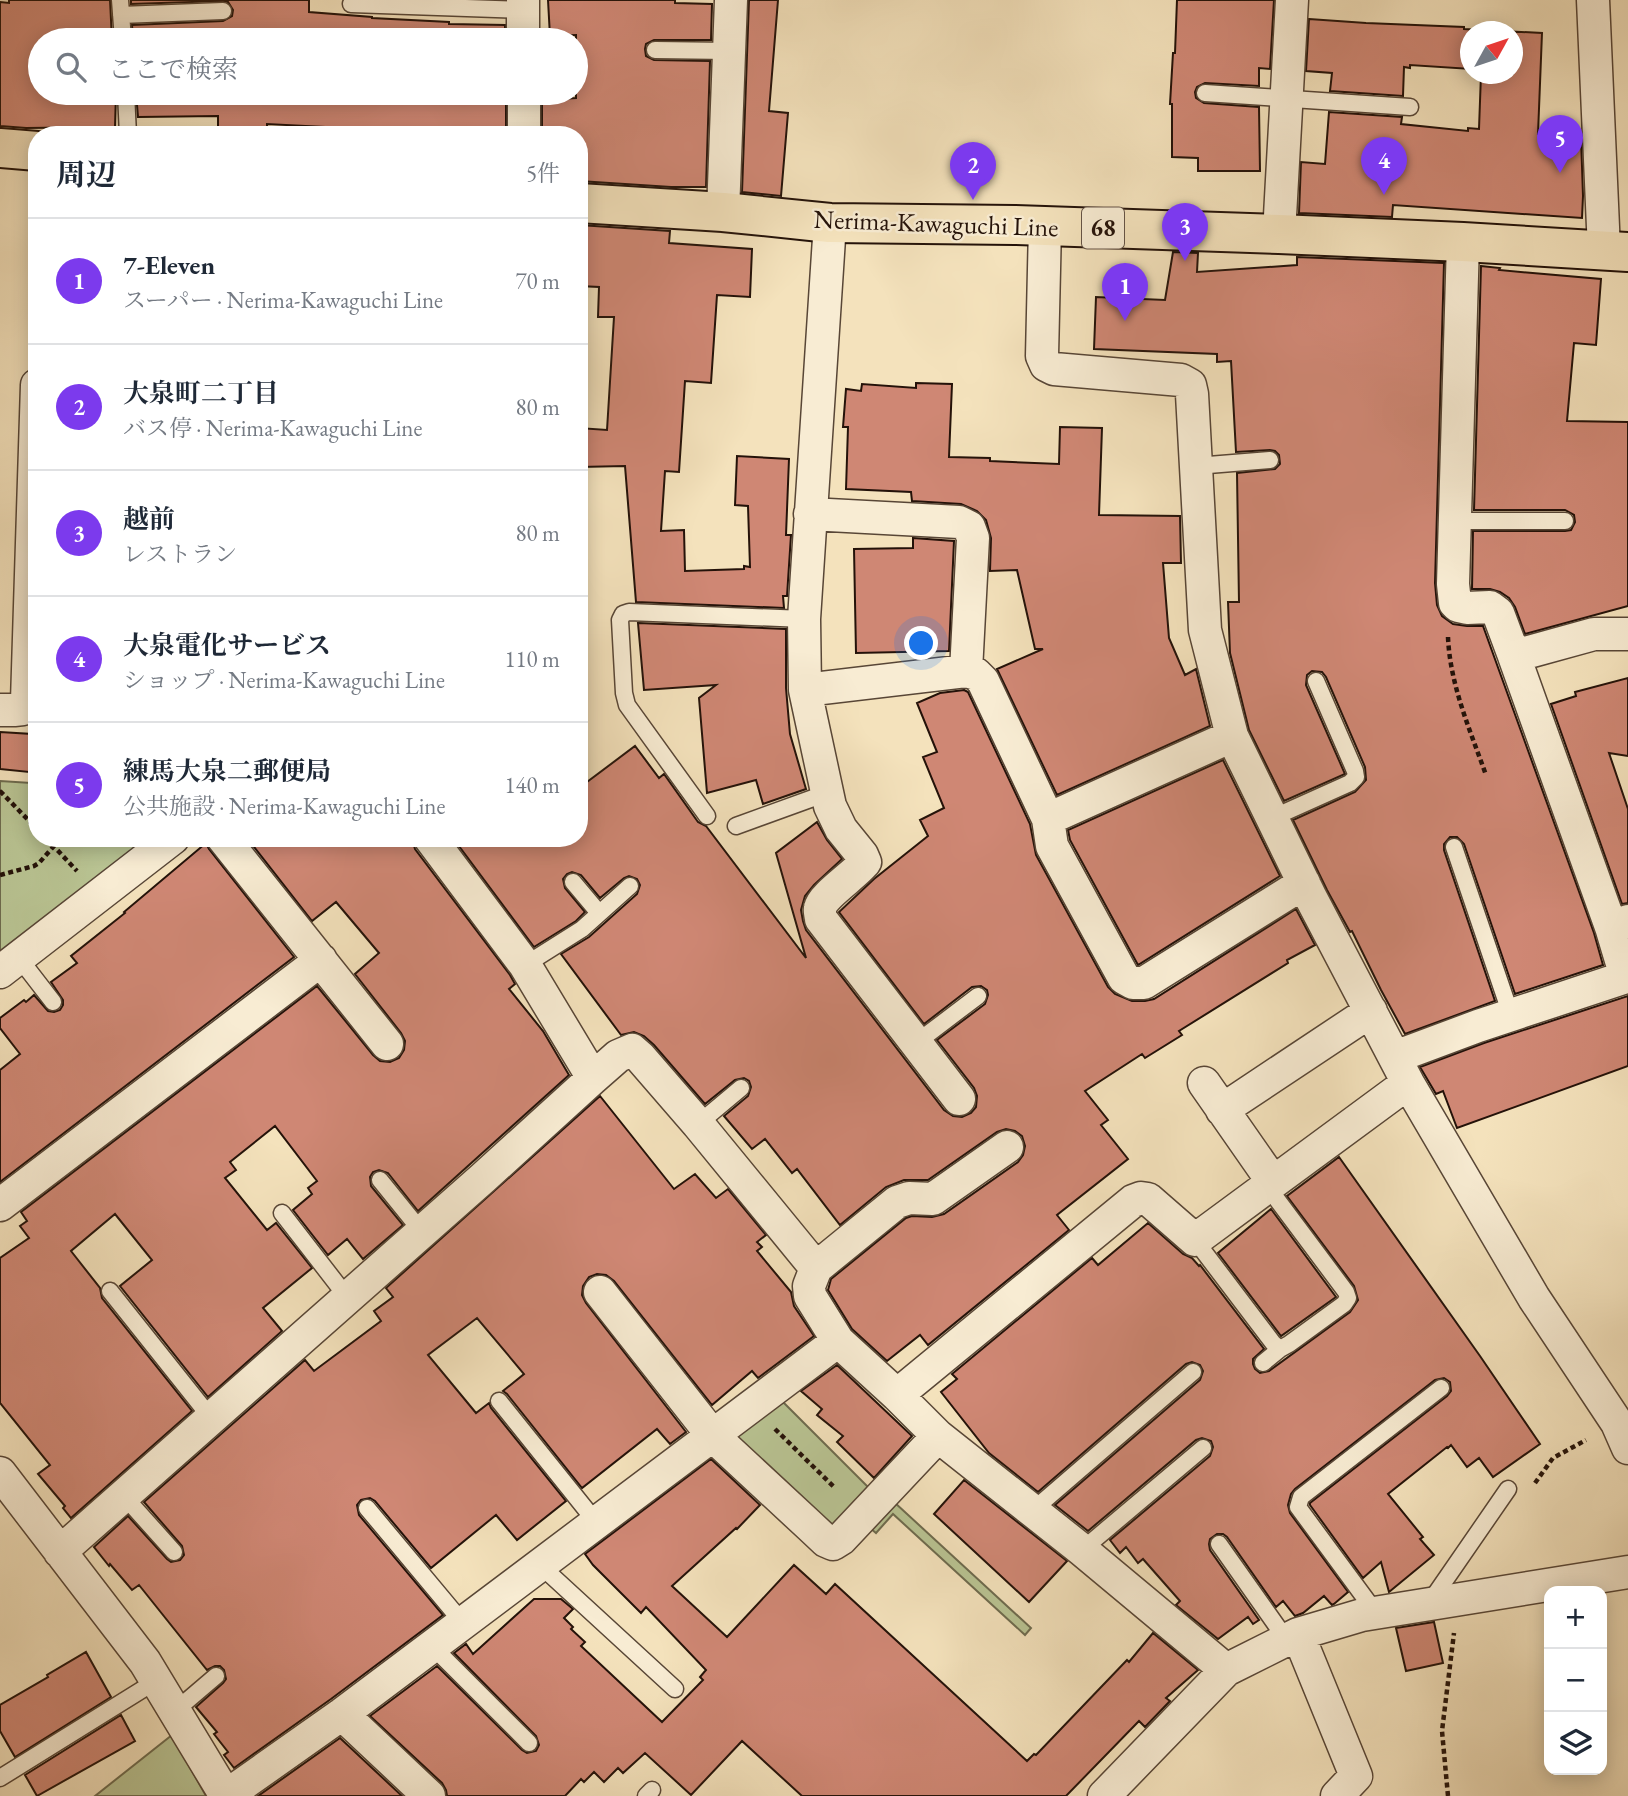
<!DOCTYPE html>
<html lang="ja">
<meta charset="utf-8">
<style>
body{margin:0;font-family:"EB Garamond","Noto Serif JP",serif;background:#f6f6f7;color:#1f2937}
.controls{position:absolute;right:21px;bottom:21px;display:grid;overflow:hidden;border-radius:14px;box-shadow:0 4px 18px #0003}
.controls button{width:63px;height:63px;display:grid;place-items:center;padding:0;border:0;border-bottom:2px solid #e0e1e3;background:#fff;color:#1f2937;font:35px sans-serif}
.compass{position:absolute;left:1460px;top:21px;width:63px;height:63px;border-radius:50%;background:#fff;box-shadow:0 4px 18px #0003;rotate:50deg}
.you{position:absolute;left:922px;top:644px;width:24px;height:24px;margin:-18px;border:5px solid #fff;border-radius:50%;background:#1a73e8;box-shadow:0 0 0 10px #1a73e833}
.badge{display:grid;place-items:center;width:46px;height:46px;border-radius:50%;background:#7c3aed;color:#fff;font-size:23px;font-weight:700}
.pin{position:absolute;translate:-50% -58px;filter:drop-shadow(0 2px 4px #0008)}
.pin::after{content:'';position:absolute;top:37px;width:24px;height:21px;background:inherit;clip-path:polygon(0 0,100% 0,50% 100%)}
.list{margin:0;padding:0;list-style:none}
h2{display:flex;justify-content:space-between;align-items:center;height:91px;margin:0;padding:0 28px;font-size:30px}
h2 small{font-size:23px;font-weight:400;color:#747a83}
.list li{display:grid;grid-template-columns:46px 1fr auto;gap:21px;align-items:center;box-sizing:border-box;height:126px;padding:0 28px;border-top:2px solid #e0e1e3}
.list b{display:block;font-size:26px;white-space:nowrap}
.list p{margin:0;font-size:23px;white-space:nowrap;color:#747a83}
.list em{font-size:23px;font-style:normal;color:#747a83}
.icon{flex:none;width:38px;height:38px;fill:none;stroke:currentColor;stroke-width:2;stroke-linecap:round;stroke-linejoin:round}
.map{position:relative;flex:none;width:1628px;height:1796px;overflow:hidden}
.search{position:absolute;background:#fff;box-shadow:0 4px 18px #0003;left:28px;top:28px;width:560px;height:77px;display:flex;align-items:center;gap:18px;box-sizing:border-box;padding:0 24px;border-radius:38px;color:#747a83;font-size:26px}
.panel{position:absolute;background:#fff;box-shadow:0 4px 18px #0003;left:28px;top:126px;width:560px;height:721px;border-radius:28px}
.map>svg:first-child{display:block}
.green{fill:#b9c493;stroke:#6e6b4e;stroke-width:2}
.building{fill:#cf8774;stroke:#241209;stroke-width:2}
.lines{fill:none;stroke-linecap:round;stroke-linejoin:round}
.lane-casing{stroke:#584636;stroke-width:19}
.street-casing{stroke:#584636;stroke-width:35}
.primary-casing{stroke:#241209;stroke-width:42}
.path{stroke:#241209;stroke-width:4.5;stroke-dasharray:5 3.5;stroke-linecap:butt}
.lane{stroke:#f8ecd3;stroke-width:16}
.street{stroke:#f8ecd3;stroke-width:32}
.primary{stroke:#f4e2bc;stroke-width:38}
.labels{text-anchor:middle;stroke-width:5;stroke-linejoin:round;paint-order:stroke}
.shield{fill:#f8ecd3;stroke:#645346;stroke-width:2}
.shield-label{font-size:24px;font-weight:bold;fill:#241209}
.street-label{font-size:26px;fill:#241209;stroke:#f8ecd3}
</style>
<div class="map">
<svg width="1628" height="1796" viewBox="0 0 1628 1796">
<rect width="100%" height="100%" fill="#f4e2bc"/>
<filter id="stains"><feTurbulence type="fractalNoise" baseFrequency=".00286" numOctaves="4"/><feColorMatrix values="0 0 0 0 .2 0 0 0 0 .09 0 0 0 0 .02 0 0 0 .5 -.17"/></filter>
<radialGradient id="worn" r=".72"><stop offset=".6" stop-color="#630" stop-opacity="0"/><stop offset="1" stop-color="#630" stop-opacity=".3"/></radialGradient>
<!-- green -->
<path class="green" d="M 37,723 L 37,838 L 148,838 L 0,962 L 0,781 L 31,783 Z
M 778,1397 L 874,1493 L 843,1526 L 825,1525 L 738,1443 L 738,1427 Z
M 894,1502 L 1031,1628 L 1025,1635 L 893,1514 L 876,1533 L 870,1528 Z
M 172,1735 L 206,1796 L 95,1796 Z"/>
<!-- building -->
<path class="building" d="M 9,0 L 110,0 L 112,40 L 40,40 L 40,93 L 116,93 L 115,127 L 26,128 L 0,126 L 0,2 L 9,3 Z
M 131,0 L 309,0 L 309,12 L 372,17 L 372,18 L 449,22 L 449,24 L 505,25 L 505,40 L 133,40 L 132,25 L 223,21 L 232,16 L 233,10 L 228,2 L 223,1 L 131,4 Z
M 548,0 L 675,0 L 675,3 L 712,4 L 711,40 L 654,40 L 646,44 L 645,49 L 646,56 L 654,60 L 710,61 L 706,187 L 671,187 L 579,181 L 579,135 L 542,135 L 542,100 L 576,98 L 576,35 L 550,36 Z
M 749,0 L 778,0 L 769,111 L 788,113 L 781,196 L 742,192 Z
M 1177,0 L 1274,0 L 1270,69 L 1259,68 L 1259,86 L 1205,83 L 1197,87 L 1195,92 L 1196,98 L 1204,103 L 1259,107 L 1260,171 L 1198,171 L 1198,158 L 1172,157 L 1172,104 L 1170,104 L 1173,53 L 1175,53 Z
M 1309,19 L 1366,23 L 1464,27 L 1464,29 L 1542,33 L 1538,134 L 1581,137 L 1583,196 L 1582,218 L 1393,205 L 1392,217 L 1299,213 L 1301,162 L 1325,164 L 1329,112 L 1402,117 L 1401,124 L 1468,131 L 1468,128 L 1479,129 L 1481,74 L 1513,74 L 1513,32 L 1471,32 L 1471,69 L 1410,65 L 1410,68 L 1404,67 L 1403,96 L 1330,91 L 1332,73 L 1306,71 Z
M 136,93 L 506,93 L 506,135 L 364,135 L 364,129 L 267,124 L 267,135 L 218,135 L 218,116 L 138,117 Z
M 579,225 L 670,231 L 669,243 L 752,249 L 750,297 L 717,295 L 711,383 L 685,381 L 679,472 L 665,471 L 661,531 L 684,530 L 685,571 L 744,569 L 744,566 L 750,567 L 748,506 L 735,505 L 737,456 L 789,459 L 786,535 L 791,535 L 787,596 L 783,596 L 784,608 L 636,602 L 625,466 L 579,467 L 579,428 L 607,430 L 614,317 L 598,317 L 599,287 L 579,286 Z
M 1173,252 L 1198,253 L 1197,272 L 1297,265 L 1297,257 L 1444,263 L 1435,583 L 1437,605 L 1442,616 L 1453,624 L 1467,626 L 1483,626 L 1594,933 L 1603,965 L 1515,994 L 1464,844 L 1457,837 L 1450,837 L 1444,844 L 1444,850 L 1495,1001 L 1405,1034 L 1381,990 L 1352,931 L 1350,932 L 1327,890 L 1293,820 L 1355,792 L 1366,780 L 1365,767 L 1326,677 L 1322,672 L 1312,671 L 1307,675 L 1306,685 L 1345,774 L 1284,801 L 1249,730 L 1230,653 L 1228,602 L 1239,602 L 1237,473 L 1275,469 L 1280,464 L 1279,455 L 1275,451 L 1270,450 L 1236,452 L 1231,361 L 1217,362 L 1217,354 L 1094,349 L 1096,297 L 1165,300 Z
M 1481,266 L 1500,268 L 1499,270 L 1601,279 L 1596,345 L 1574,343 L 1567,421 L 1628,422 L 1628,606 L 1525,634 L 1515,607 L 1509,598 L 1500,592 L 1490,589 L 1472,589 L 1473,531 L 1565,531 L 1571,530 L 1575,522 L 1574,515 L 1565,510 L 1474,510 Z
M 916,383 L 952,384 L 949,457 L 990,458 L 990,461 L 1059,464 L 1060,427 L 1102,428 L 1099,515 L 1180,516 L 1181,563 L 1163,563 L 1169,638 L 1185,675 L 1196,669 L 1210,726 L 1057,795 L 997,669 L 1043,649 L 1035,649 L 1017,570 L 990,571 L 991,538 L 986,520 L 977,511 L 961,504 L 912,501 L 911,492 L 846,489 L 848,427 L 843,427 L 846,389 L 861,391 L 862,384 L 916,388 Z
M 913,538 L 954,541 L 949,651 L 856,653 L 854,549 L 913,548 Z
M 638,623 L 786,629 L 786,688 L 790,734 L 806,789 L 763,804 L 756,780 L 707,793 L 699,698 L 716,685 L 644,690 Z
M 1628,678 L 1628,756 L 1609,753 L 1628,809 L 1628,903 L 1622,904 L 1551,704 L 1576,696 L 1575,692 Z
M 964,690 L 968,692 L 1030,824 L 1036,855 L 1108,987 L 1115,994 L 1132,1001 L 1145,1001 L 1154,999 L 1296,909 L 1315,945 L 1287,960 L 1288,963 L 1179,1031 L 1182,1035 L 1145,1058 L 1142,1054 L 1085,1091 L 1108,1120 L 1101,1125 L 1128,1159 L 1057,1215 L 1069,1230 L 928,1345 L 920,1335 L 887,1361 L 852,1329 L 828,1290 L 831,1279 L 906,1218 L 912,1216 L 932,1217 L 944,1214 L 1018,1162 L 1023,1155 L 1025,1146 L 1022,1136 L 1015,1131 L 1006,1129 L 997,1132 L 928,1180 L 904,1180 L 886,1187 L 840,1225 L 797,1169 L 792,1173 L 765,1139 L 752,1149 L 724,1116 L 748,1096 L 751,1087 L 749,1081 L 744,1078 L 735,1080 L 705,1104 L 654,1045 L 644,1036 L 634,1032 L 621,1035 L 561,954 L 589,937 L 637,894 L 640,885 L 637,879 L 629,876 L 624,878 L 600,898 L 581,875 L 572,872 L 567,874 L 563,879 L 565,888 L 585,912 L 576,921 L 534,947 L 453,838 L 579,838 L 579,788 L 635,746 L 659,778 L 664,774 L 698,822 L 706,826 L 806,958 L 776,853 L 817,822 L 827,840 L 842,859 L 814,885 L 805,896 L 801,910 L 803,921 L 806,930 L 944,1110 L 953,1116 L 962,1117 L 971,1113 L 976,1107 L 977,1096 L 974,1088 L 937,1040 L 985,1004 L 988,995 L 987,990 L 981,986 L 972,987 L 924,1024 L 839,912 L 874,879 L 928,836 L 920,820 L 944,808 L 923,757 L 937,752 L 917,703 L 940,693 Z
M 0,732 L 32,734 L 29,772 L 0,769 Z
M 1223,760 L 1280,876 L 1138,965 L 1070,840 L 1068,830 Z
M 247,838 L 412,838 L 415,849 L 510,975 L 515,984 L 509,989 L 543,1031 L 569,1075 L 418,1211 L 388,1173 L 379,1170 L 373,1172 L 370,1177 L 371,1186 L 403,1225 L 363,1259 L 347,1239 L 328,1255 L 293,1210 L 312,1194 L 308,1188 L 317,1181 L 275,1126 L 230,1162 L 236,1170 L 225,1178 L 267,1230 L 276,1223 L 312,1268 L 263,1308 L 282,1331 L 208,1397 L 120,1286 L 152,1260 L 115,1214 L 71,1251 L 100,1288 L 102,1298 L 192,1411 L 71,1518 L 63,1508 L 65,1506 L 38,1474 L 50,1465 L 0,1403 L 0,1258 L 29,1238 L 20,1226 L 27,1221 L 21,1212 L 317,986 L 373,1055 L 380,1061 L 390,1062 L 399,1058 L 404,1050 L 405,1041 L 401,1033 L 355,974 L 379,953 L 336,902 L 312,921 Z
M 206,843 L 209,849 L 294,957 L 0,1182 L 0,1070 L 20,1054 L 0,1028 L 0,1018 L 24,1000 L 26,1002 L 34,995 L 48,1011 L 54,1012 L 60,1010 L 63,1005 L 63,1000 L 51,982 L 77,963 L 71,956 L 125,913 L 124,912 Z
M 1628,996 L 1628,1066 L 1457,1128 L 1443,1091 L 1436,1094 L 1420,1067 L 1484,1043 Z
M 600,1096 L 674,1189 L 695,1174 L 716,1198 L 728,1189 L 766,1235 L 757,1242 L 762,1247 L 757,1251 L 791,1292 L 794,1306 L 814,1336 L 758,1378 L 752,1371 L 712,1405 L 614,1281 L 606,1275 L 597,1274 L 589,1277 L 583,1286 L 582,1295 L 586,1303 L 686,1432 L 670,1444 L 657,1429 L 582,1488 L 507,1394 L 503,1391 L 524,1374 L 477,1318 L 428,1355 L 476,1413 L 489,1403 L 491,1408 L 566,1501 L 517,1540 L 496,1515 L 431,1568 L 375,1501 L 370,1498 L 361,1500 L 357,1505 L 359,1515 L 443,1615 L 331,1699 L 234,1768 L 224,1755 L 228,1752 L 214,1734 L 217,1732 L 196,1707 L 223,1683 L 226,1679 L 224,1670 L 220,1666 L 215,1666 L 207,1670 L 139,1585 L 132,1590 L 110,1564 L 109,1566 L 94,1547 L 128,1516 L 167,1559 L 171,1562 L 180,1560 L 184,1555 L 182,1546 L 144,1502 L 305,1360 L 314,1371 L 381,1321 L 374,1311 L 393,1297 L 386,1288 Z
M 1339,1157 L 1480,1356 L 1540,1444 L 1493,1477 L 1479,1458 L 1467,1467 L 1451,1445 L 1448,1448 L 1447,1447 L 1388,1494 L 1423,1537 L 1420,1539 L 1434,1555 L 1389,1592 L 1381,1562 L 1363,1578 L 1310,1505 L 1310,1503 L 1447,1396 L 1451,1391 L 1450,1382 L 1444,1378 L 1435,1380 L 1295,1489 L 1291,1494 L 1288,1505 L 1290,1513 L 1348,1592 L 1334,1604 L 1332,1605 L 1324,1596 L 1303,1613 L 1295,1616 L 1283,1601 L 1276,1607 L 1227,1537 L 1223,1534 L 1217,1534 L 1210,1539 L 1209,1544 L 1210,1550 L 1259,1620 L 1253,1624 L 1248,1617 L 1218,1639 L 1176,1605 L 1180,1601 L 1143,1559 L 1138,1563 L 1126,1547 L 1120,1553 L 1110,1540 L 1210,1456 L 1213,1447 L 1211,1441 L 1202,1438 L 1196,1440 L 1088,1531 L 1055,1505 L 1200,1380 L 1203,1371 L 1200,1365 L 1192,1362 L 1186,1364 L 1038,1492 L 989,1453 L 941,1392 L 957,1379 L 952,1374 L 1092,1258 L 1098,1265 L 1148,1223 L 1183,1254 L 1192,1258 L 1199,1266 L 1200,1265 L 1264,1349 L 1253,1359 L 1253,1364 L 1255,1369 L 1260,1373 L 1269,1371 L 1350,1312 L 1358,1300 L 1354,1286 L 1287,1196 Z
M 1271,1209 L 1336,1297 L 1281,1336 L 1218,1253 Z
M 837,1365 L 912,1436 L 874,1478 L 837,1442 L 843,1436 L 817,1415 L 822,1409 L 801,1391 Z
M 711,1459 L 760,1505 L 737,1529 L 736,1528 L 672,1586 L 727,1637 L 794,1565 L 826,1594 L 835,1584 L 1027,1761 L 1034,1754 L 1036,1755 L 1127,1660 L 1129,1662 L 1153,1633 L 1198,1670 L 1166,1698 L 1170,1701 L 1145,1727 L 1139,1721 L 1066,1796 L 802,1796 L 742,1741 L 691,1795 L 645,1753 L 623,1773 L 618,1768 L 604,1782 L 594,1772 L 584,1782 L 581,1779 L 565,1796 L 447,1796 L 446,1790 L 442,1783 L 370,1716 L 437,1666 L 522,1750 L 527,1753 L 536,1751 L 539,1745 L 536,1736 L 454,1653 L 466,1644 L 473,1654 L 534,1599 L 561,1599 L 573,1609 L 564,1618 L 573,1627 L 571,1629 L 585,1642 L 581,1646 L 662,1722 L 703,1680 L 700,1677 L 706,1670 L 646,1607 L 641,1613 L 593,1565 L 585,1554 Z
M 964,1480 L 1067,1561 L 1029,1602 L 934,1514 Z
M 1434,1622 L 1443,1663 L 1406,1671 L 1396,1628 Z
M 86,1652 L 111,1697 L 15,1757 L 0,1731 L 0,1705 L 48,1677 L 47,1675 Z
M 121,1715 L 135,1741 L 37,1796 L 25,1775 Z
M 340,1738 L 402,1796 L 258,1796 Z"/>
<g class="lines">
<!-- lane casing -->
<g class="lane-casing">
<path id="lane" d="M 120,0 L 123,40
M 351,4 L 523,10
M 121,15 L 223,11
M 655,50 L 729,51
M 126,93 L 128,135
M 1205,93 L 1410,107
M 1196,466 L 1270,460
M 1454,521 L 1565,521
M 707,816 L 627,705 L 624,693 L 620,620 L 623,614 L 629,612 L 804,619
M 1272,818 L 1350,783 L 1356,777 L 1355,771 L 1316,681
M 736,826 L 827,793
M 1454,847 L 1511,1015
M 573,882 L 599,913
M 19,958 L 53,1002
M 525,965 L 582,929 L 630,886
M 916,1043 L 978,996
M 698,1124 L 741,1088
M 380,1180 L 422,1232
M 282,1213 L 347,1297
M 1195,1240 L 1273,1343 L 1280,1349
M 110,1291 L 211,1418
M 1263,1363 L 1280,1349 L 1289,1344 L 1344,1304 L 1348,1298 L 1346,1292 L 1267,1186
M 499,1401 L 596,1522
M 123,1495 L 174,1552
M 367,1508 L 463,1623
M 1032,1511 L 1193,1372
M 1219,1544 L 1286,1639
M 1082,1550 L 1203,1448
M 540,1565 L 675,1689
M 1430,1602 L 1508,1489
M 1376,1613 L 1298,1507 L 1301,1497 L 1441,1388
M 432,1646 L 529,1743
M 175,1711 L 216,1676
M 0,1778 L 156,1681
M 646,1796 L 652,1790"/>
</g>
<!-- street casing -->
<g class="street-casing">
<path id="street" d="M 523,0 L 523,40
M 1593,0 L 1604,250
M 524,93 L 524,135
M 723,212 L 731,0
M 830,223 L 804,619 L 805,690 L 966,671 L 976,674 L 983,681 L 1048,819 L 1232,736
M 1045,226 L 1042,356 L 1046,365 L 1054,369 L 1181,380 L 1190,385 L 1192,394 L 1205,630 L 1232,736 L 1311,898 L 1408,1083 L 1534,1298 L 1617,1423 L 1628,1448
M 1279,234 L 1292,0
M 1463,242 L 1453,584 L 1455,603 L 1458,606 L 1467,608 L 1490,607 L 1498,613 L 1514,656 L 1594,634 L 1628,634
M 810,514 L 959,522 L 969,527 L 973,538 L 966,671
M 1514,656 L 1611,927
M 805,690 L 830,806 L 841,829 L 862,855 L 865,862 C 856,874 822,896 820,908 C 819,909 821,918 821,919 L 959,1099
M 0,710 L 14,710 L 23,709 L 27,701 L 37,385
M 1048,819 L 1052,846 L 1124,978 L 1133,983 L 1144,983 L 1304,883
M 223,838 L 387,1044
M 430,838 L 525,965 L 593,1078
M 0,972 L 173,838
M 1395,1057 L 1478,1026 L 1626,977 L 1611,927 L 1628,921
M 1204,1083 L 1273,1182
M 1222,1110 L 1371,1011
M 0,1205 L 321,960
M 816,1268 L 897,1202 L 909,1198 L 933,1199 L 1007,1147
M 600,1292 L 713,1436 L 810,1526 L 826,1541 L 833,1544 L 841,1539 L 938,1436
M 897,1395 L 1133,1201 L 1141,1198 L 1148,1199 L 1195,1240 L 1408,1083
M 0,1473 L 145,1662 L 226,1796
M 60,1552 L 483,1178 L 593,1078 L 618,1056 L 632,1050 L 640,1057 L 698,1124 L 816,1268 L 809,1286 L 810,1296 L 838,1341 L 897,1395 L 938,1436 L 1082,1550 L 1226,1670
M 1298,1634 L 1356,1776 L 1337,1796
M 342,1714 L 429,1796
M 226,1796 L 342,1714 L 838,1341
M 1104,1796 L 1226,1670 L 1298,1634 L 1362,1615 L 1628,1572"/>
</g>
<!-- primary casing -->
<g class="primary-casing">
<path id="primary" d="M 0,148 L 37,151
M 579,203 L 723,212 L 830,223 L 1015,225 L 1279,234 L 1463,242 L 1628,252"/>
</g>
<!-- path -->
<path class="path" d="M 1448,637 C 1450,685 1470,730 1486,775
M 0,793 L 1,792 L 37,829
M 46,838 L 77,871
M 0,875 L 34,866 L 39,863 L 54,846 L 53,838
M 775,1429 L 835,1488
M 1535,1483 L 1553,1458 L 1586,1440
M 1448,1796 L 1442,1731 L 1454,1633"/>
<!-- lane -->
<use href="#lane" class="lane"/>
<!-- street -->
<use href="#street" class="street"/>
<!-- primary -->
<use href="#primary" class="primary"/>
</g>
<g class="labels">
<!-- shield labels -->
<rect class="shield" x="1082" y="207.5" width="42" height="41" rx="5"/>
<g class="shield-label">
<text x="1103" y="236">68</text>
</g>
<!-- street labels -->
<g class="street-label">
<text transform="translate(936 223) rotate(2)" y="9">Nerima-Kawaguchi Line</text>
</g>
</g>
<rect width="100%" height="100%" filter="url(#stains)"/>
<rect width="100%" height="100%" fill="url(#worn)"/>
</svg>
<div class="controls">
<button>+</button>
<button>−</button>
<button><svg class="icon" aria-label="layers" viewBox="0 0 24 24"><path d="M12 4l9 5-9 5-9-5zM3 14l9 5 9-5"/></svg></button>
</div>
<svg class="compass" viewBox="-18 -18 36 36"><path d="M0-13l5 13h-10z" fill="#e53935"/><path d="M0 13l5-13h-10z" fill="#747a83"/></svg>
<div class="you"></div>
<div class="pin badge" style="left:1125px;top:321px">1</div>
<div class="pin badge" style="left:973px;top:200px">2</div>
<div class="pin badge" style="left:1185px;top:261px">3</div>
<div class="pin badge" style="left:1384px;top:195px">4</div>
<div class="pin badge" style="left:1560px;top:173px">5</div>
<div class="search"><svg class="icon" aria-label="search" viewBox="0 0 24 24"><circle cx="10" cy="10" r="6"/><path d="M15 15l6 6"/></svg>ここで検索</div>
<section class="panel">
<h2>周辺<small>5件</small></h2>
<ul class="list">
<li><span class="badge">1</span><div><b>7-Eleven</b><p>スーパー · Nerima-Kawaguchi Line</p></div><em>70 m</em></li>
<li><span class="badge">2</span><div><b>大泉町二丁目</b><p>バス停 · Nerima-Kawaguchi Line</p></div><em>80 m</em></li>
<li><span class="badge">3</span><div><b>越前</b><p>レストラン</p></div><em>80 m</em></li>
<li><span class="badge">4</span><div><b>大泉電化サービス</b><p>ショップ · Nerima-Kawaguchi Line</p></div><em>110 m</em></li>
<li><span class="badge">5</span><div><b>練馬大泉二郵便局</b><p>公共施設 · Nerima-Kawaguchi Line</p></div><em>140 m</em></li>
</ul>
</section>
</div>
